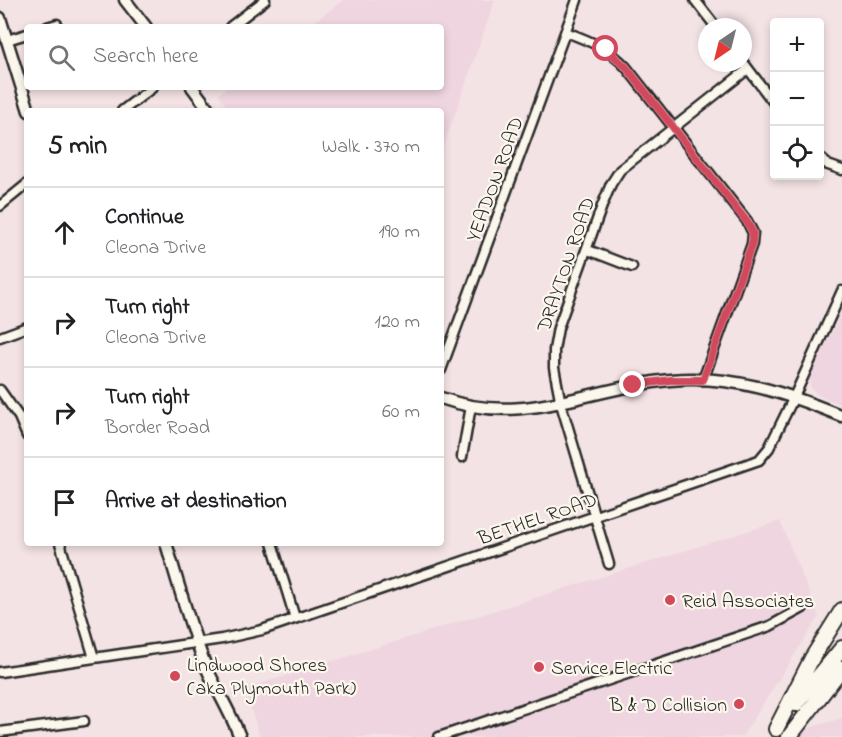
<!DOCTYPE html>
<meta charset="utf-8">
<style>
body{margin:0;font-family:"Indie Flower",sans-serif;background:#f2f2f2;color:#202124}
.controls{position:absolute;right:18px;top:18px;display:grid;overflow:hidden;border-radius:6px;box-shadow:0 3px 9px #0003}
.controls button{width:54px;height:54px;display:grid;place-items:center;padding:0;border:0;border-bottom:2px solid #e0e0e0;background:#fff;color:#202124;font:30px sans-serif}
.compass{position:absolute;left:698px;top:18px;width:54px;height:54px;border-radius:50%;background:#fff;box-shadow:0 3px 9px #0003;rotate:215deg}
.stop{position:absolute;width:18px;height:18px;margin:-14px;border:4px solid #d1495b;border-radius:50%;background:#fff}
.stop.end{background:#d1495b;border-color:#fff;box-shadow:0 2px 6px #0008}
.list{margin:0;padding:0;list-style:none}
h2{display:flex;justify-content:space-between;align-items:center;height:78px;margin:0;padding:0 24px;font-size:26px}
h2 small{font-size:20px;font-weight:400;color:#757577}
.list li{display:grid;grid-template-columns:39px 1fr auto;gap:18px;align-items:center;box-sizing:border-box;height:90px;padding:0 24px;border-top:2px solid #e0e0e0}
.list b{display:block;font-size:22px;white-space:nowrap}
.list p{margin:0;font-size:20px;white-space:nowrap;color:#757577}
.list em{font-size:20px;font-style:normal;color:#757577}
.icon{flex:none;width:33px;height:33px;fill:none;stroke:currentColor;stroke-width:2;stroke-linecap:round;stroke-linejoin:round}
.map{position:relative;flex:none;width:842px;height:737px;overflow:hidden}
.search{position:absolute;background:#fff;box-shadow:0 3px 9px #0003;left:24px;top:24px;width:420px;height:66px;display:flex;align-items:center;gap:15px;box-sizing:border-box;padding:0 21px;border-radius:6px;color:#757577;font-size:22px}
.panel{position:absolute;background:#fff;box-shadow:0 3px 9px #0003;left:24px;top:108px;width:420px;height:438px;border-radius:6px}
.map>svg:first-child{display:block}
.built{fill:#efd5e0}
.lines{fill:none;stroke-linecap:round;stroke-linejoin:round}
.minor-casing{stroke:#2b2b2b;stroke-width:13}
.tertiary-casing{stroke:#2b2b2b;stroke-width:15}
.primary-casing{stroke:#2b2b2b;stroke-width:18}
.minor{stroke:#fbf7ec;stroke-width:8}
.tertiary{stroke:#fbf7ec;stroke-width:10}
.primary{stroke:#fbf7ec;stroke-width:14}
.route{stroke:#d1495b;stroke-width:8}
.poi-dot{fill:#d1495b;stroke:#fbf7ec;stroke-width:2}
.labels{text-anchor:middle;stroke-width:4.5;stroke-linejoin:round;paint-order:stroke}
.street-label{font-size:20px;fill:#2b2b2b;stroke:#fbf7ec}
.poi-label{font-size:20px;fill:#2b2b2b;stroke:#fbf7ec;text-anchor:start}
</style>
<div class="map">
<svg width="842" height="737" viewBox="0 0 842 737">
<rect width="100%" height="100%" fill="#f4e3e5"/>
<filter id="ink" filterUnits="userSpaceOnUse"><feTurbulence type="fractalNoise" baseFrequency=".0167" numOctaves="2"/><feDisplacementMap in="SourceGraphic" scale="12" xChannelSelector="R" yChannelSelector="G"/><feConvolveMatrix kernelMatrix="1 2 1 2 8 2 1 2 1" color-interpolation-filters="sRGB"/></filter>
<g filter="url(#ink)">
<!-- built -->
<path class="built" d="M 343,0 L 495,0 L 441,154 L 441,111 L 229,111 L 219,94 L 228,87 L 441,87 L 441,27 L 307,27 Z
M 842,311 L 842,405 L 816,394 L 811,388 L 809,380 Z
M 780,521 L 819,617 L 742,737 L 260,737 L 244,689 Z
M 842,718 L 842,737 L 778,737 Z"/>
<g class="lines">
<!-- minor casing -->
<g class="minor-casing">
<path id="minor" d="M 695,0 L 716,27
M 47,27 L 57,24
M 230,27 L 265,0
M 566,32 C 590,41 608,48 626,67 L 747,221 L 753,233 L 752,244 L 703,380
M 7,40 L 27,34
M 743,62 L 774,103
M 122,111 L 153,87
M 820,158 L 828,165 L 842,170
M 0,206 L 27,184
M 588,250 L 632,267
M 0,337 L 27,327
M 441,370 L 577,0
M 0,390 L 19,417 L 27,436
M 462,457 L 471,406
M 60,543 L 94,658
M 272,543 L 295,618
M 609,564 L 561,404 L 554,368 L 554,350 L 558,328 L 602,206 L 611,184 L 620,170 L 748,69
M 0,672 L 222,639 L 262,630 L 759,460 L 769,448 L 794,397 L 842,291
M 0,732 L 84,721
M 439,737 L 770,626 L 803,608"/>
</g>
<!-- tertiary casing -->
<g class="tertiary-casing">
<path id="tertiary" d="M 125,0 L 146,27
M 0,18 L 29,111
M 192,87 L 210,111
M 441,398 C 525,428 589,387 670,380 C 731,374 786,393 842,416
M 166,543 C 178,583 189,623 204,662 C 215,688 230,711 240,737"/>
</g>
<!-- primary casing -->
<g class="primary-casing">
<path id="primary" d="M 796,704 L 842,648
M 776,729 L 812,658 L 842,610
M 789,737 L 842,668"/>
</g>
<!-- minor -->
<use href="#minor" class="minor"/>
<!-- tertiary -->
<use href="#tertiary" class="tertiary"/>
<!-- primary -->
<use href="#primary" class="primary"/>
</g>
</g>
<g class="lines" filter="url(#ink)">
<!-- route -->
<path class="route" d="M 606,49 L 626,67 L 747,222 L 753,233 L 752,244 L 703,380 L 671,380 L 633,385"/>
</g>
<!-- markers -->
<g class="poi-dot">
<circle cx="670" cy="600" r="6"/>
<circle cx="539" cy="667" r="6"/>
<circle cx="175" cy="676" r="6"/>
<circle cx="739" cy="704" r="6"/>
</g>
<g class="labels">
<!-- street labels -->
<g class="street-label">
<text transform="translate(494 179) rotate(-70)" y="7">YEADON ROAD</text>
<text transform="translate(565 264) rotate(-71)" y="7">DRAYTON ROAD</text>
<text transform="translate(537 518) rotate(-19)" y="7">BETHEL ROAD</text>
</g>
<!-- poi labels -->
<g class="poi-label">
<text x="682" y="607">Reid Associates</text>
<text x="187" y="671">Lindwood Shores<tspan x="187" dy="23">(aka Plymouth Park)</tspan></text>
<text x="551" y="674">Service Electric</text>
<text x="727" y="711" text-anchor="end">B &amp; D Collision</text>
</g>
</g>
</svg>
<div class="controls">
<button>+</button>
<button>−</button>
<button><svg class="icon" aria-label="locate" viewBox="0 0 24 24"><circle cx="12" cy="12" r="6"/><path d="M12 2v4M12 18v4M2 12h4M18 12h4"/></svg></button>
</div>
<svg class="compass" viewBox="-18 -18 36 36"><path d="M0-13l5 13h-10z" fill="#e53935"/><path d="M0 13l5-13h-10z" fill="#757577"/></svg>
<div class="stop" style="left:606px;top:49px"></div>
<div class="stop end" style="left:633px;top:385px"></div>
<div class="search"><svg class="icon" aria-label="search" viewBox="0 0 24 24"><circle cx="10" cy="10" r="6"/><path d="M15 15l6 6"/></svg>Search here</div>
<section class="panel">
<h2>5 min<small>Walk · 370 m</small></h2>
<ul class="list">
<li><svg class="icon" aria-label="ahead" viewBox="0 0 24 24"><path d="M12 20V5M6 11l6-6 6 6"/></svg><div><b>Continue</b><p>Cleona Drive</p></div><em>190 m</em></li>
<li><svg class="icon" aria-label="right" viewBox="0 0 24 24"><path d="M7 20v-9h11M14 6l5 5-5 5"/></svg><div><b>Turn right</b><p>Cleona Drive</p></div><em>120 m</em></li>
<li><svg class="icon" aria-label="right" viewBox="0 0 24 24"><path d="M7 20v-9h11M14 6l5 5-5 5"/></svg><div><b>Turn right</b><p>Border Road</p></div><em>60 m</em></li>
<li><svg class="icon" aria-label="arrive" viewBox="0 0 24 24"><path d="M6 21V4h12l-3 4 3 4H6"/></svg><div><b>Arrive at destination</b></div></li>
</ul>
</section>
</div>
